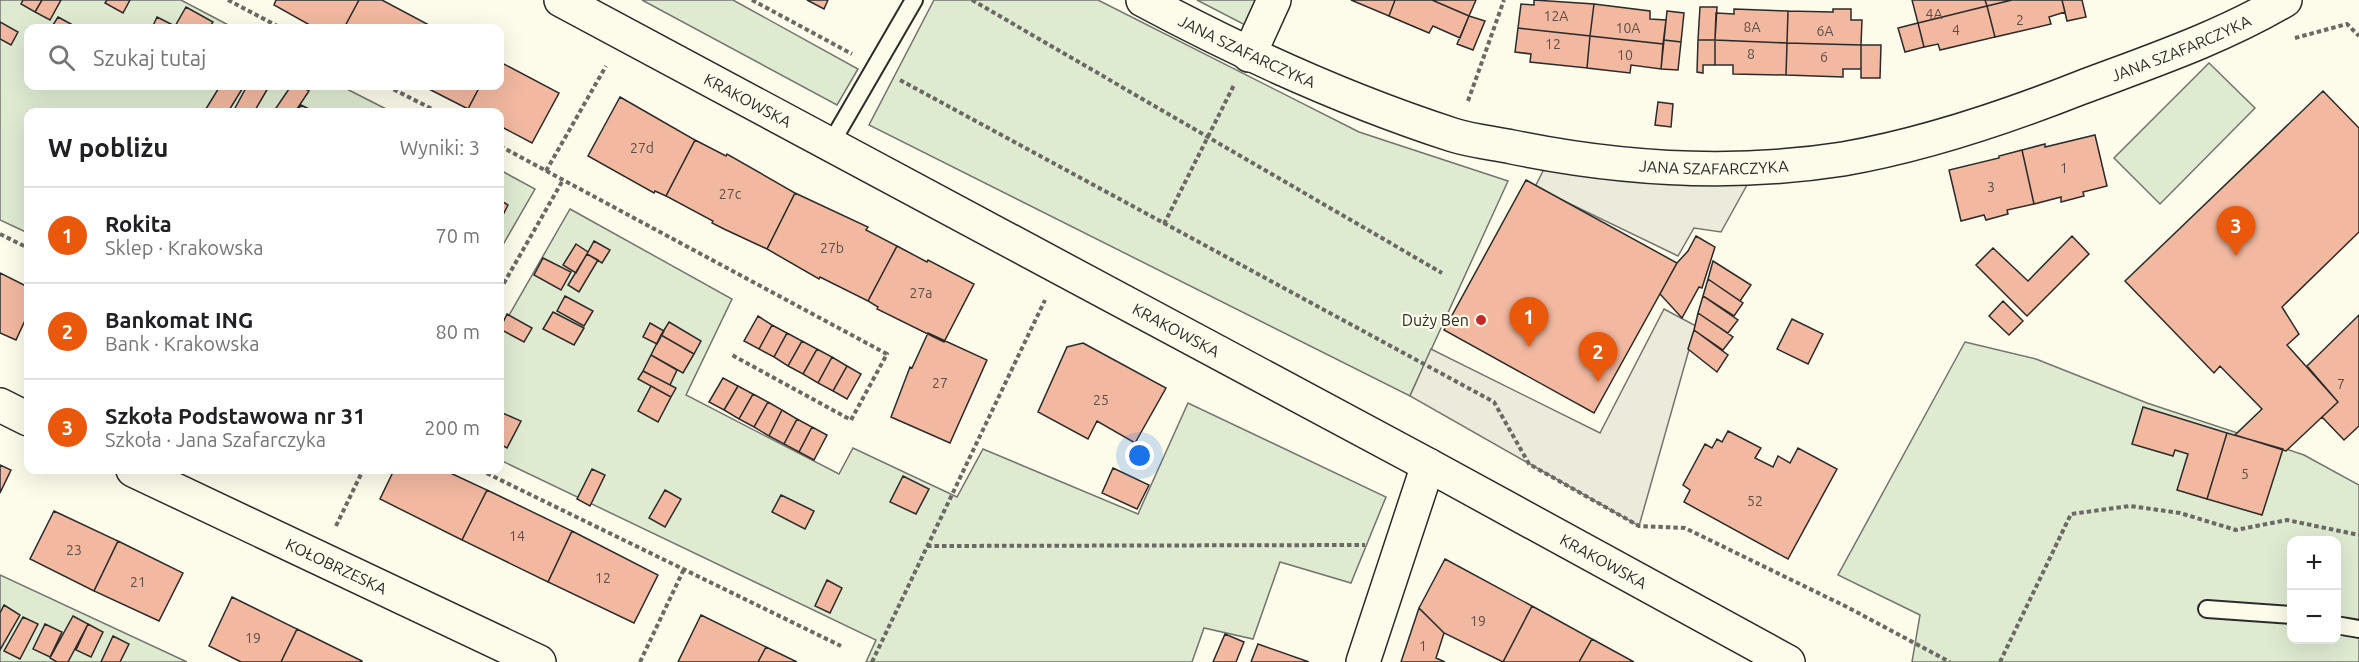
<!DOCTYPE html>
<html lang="pl">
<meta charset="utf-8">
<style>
body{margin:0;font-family:Ubuntu,sans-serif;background:#f6f6f6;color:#202124}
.controls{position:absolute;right:18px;bottom:18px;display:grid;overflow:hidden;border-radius:12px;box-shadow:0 6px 24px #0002}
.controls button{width:54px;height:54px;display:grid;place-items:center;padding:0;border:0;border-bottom:2px solid #e0e0e0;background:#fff;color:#202124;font:30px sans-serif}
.you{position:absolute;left:1140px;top:456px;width:21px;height:21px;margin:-15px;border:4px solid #fff;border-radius:50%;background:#1a73e8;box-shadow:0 0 0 9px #1a73e833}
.badge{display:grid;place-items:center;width:39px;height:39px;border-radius:50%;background:#ea580c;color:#fff;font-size:20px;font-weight:700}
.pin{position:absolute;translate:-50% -50px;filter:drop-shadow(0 2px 3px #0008)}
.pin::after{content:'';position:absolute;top:32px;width:21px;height:18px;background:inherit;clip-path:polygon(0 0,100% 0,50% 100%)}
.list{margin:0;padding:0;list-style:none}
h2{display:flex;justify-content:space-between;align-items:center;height:78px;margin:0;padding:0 24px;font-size:26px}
h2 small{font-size:20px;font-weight:400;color:#757577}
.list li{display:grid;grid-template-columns:39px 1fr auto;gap:18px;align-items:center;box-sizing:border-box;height:96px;padding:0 24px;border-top:2px solid #e0e0e0}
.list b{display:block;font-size:22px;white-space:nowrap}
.list p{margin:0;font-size:20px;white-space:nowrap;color:#757577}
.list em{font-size:20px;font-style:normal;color:#757577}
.icon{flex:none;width:33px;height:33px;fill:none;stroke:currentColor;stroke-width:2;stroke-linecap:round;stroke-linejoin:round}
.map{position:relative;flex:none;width:2359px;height:662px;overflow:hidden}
.search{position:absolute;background:#fff;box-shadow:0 6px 24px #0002;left:24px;top:24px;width:480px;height:66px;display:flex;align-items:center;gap:15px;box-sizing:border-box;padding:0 21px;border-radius:12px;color:#757577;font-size:22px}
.panel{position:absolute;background:#fff;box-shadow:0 6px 24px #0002;left:24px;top:108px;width:480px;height:366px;border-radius:12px}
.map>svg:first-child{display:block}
.green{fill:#deebd1;stroke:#74746e;stroke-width:1.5;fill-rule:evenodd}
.parking{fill:#eceadb;stroke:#74746e;stroke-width:1.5}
.building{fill:#f2b8a0;stroke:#2b2b2b;stroke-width:1.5}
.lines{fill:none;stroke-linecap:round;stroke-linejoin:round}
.service-casing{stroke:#2b2b2b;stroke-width:20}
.minor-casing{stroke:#2b2b2b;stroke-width:36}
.primary-casing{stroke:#2b2b2b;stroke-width:36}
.path{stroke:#6a6964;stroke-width:4;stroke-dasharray:4.5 3;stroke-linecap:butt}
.service{stroke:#fdfbea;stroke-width:16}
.minor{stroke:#fdfbea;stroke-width:33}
.primary{stroke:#fdfbea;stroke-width:33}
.poi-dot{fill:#c62828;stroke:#fdfbea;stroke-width:2}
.labels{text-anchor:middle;stroke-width:4.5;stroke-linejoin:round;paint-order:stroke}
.number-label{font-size:14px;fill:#5d4e48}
.street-label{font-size:16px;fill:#2b2b2b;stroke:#fdfbea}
.poi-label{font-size:16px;fill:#2b2b2b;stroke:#fdfbea;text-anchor:end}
</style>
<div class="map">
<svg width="2359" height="662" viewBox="0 0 2359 662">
<rect width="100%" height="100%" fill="#fdfbea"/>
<!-- green -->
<path class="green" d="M 0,0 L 181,0 L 234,28 L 28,28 L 28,86 L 341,86 L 392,112 L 28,112 L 28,233 L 0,220 Z
M 642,0 L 733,0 L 858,69 L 837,105 Z
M 934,0 L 1098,0 L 1359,132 L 1508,181 L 1410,396 L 869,125 Z
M 1197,0 L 1259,0 L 1247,26 Z
M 2209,63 L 2255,108 L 2160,204 L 2114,158 Z
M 500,170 L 535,189 L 500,250 Z
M 570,209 L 732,299 L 686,395 L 839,474 L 853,448 L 957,497 L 983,449 L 1138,514 L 1188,403 L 1386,497 L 1351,583 L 1280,562 L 1253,639 L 1204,628 L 1192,662 L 866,662 L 876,640 L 500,460 L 500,331 Z
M 1965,342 L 2036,359 L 2147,403 L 2304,455 L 2359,485 L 2359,662 L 1912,662 L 1920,615 L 1838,575 ZM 2292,540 L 2336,540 L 2336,640 L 2292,640 Z
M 0,575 L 187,662 L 0,662 Z"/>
<!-- parking -->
<path class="parking" d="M 1551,155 L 1757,167 L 1721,232 L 1694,228 L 1678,256 L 1535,187 Z
M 1664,309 L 1698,327 L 1692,339 L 1639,526 L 1410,396 L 1431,349 L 1600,433 Z"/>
<!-- building -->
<path class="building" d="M 23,0 L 42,0 L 35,12 L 21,4 Z
M 42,0 L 61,0 L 50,20 L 35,12 Z
M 107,0 L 130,0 L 123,13 L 105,3 Z
M 276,0 L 359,0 L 344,28 L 315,28 L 274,5 Z
M 359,0 L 382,0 L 429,25 L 427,28 L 344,28 Z
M 807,0 L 828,0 L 824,9 Z
M 1351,0 L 1395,0 L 1389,16 Z
M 1395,0 L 1432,0 L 1469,16 L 1460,38 L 1433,26 L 1429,33 L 1389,16 Z
M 1432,0 L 1476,0 L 1469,16 Z
M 1534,0 L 1594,4 L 1590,36 L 1518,28 L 1521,4 L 1534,5 Z
M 1912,0 L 1985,0 L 1987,6 L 1918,23 Z
M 1985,0 L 2012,0 L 1987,6 Z
M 2012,0 L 2062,0 L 2065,12 L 2049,17 L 2051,24 L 1995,37 L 1987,6 Z
M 2062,0 L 2082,0 L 2086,17 L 2067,21 Z
M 1594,4 L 1650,11 L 1650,19 L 1666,20 L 1663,44 L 1590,36 Z
M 1987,6 L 1995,37 L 1940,50 L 1938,44 L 1924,47 L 1918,23 Z
M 186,7 L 213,22 L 209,28 L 174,28 Z
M 1700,7 L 1717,7 L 1715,40 L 1698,40 Z
M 1734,9 L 1788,11 L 1787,43 L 1715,40 L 1716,13 L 1734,14 Z
M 1833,9 L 1851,9 L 1851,20 L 1862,20 L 1861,45 L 1787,43 L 1788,11 L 1833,12 Z
M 1667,11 L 1684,13 L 1681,42 L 1664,40 Z
M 1469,16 L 1485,21 L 1473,50 L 1457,44 Z
M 58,17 L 71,24 L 68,28 L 51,28 Z
M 157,17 L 173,25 L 171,28 L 152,28 Z
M 0,22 L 18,32 L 11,45 L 0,39 Z
M 1918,23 L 1924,47 L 1905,52 L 1898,28 Z
M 1518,28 L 1590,36 L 1587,68 L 1530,62 L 1531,54 L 1515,52 Z
M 1590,36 L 1663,44 L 1661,69 L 1631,65 L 1630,73 L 1587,68 Z
M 1664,40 L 1681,42 L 1678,70 L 1661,69 Z
M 1698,40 L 1715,40 L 1715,65 L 1703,65 L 1703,73 L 1697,72 Z
M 1715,40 L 1787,43 L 1786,75 L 1733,74 L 1733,65 L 1715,65 Z
M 1787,43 L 1861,45 L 1861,69 L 1843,69 L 1843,77 L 1786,75 Z
M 1861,45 L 1881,45 L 1880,78 L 1861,78 Z
M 500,62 L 559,93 L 532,143 L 500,126 L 500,112 L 474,112 L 468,109 L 480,86 L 500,86 Z
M 220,86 L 244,86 L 228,112 L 204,112 Z
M 247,86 L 263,86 L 268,88 L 254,112 L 239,112 L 234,110 Z
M 291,86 L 301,86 L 309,91 L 295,112 L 282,112 L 276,108 Z
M 423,86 L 480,86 L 468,109 Z
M 2323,91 L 2359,128 L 2359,232 L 2282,307 L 2299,334 L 2287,345 L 2338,402 L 2286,451 L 2235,435 L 2262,409 L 2220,366 L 2214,373 L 2125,281 Z
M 620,97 L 695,140 L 666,196 L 655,191 L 654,193 L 588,156 Z
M 1658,102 L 1673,104 L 1671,127 L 1655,125 Z
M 301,105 L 315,112 L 297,112 Z
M 2095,135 L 2107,186 L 2083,192 L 2084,196 L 2061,202 L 2061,197 L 2034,204 L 2022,150 L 2045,144 L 2045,147 Z
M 695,140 L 726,156 L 727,154 L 795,193 L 767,249 L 724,229 L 712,223 L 713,221 L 666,196 Z
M 2022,150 L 2034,204 L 2007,210 L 2008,214 L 1986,220 L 1984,215 L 1961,221 L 1949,170 L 1999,158 L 1999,156 Z
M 1526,180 L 1677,263 L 1594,413 L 1444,330 Z
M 795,193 L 868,227 L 866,230 L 897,246 L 868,301 L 820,277 L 819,279 L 767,249 Z
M 500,200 L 508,205 L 500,221 Z
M 1696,236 L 1715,247 L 1702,288 L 1699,287 L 1682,318 L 1660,294 L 1677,263 L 1688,251 Z
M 2072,236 L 2089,254 L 2027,316 L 1976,265 L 1993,248 L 2028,281 Z
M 594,241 L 610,250 L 602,263 L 587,254 Z
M 576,244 L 588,252 L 576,273 L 563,265 Z
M 897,246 L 927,262 L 928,260 L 974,284 L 944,342 L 877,309 L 878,307 L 868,301 Z
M 587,254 L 598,260 L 579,292 L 568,285 Z
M 543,258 L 571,272 L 561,290 L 534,275 Z
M 1713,261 L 1751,285 L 1740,301 L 1708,279 Z
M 0,273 L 28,287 L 28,314 L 16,340 L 0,333 Z
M 1708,279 L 1743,303 L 1734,316 L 1703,296 Z
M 565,296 L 593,311 L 584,326 L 557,311 Z
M 1703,296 L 1738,320 L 1728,333 L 1698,313 Z
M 2003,301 L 2023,321 L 2009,335 L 1989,316 Z
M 553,312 L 584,328 L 574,345 L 543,329 Z
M 1698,313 L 1733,337 L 1723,350 L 1694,330 Z
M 507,314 L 532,328 L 524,342 L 500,329 Z
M 2359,315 L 2359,426 L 2344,440 L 2322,417 L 2338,402 L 2307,366 Z
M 758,316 L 772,325 L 759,349 L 744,341 Z
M 1792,319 L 1823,334 L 1808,364 L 1777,349 Z
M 669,322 L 701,341 L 694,354 L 661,335 Z
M 650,323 L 664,331 L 657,344 L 643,337 Z
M 772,325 L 787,333 L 774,357 L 759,349 Z
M 1694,330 L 1728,355 L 1717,372 L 1688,349 Z
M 787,333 L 802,341 L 788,366 L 774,357 Z
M 928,333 L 987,360 L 950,443 L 891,417 L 910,367 L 912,368 Z
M 661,335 L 694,354 L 683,373 L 651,355 Z
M 802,341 L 817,349 L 803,374 L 788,366 Z
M 1083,343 L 1166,388 L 1135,443 L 1097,421 L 1088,439 L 1038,412 L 1067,347 Z
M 817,349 L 832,357 L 818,383 L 803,374 Z
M 651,355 L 677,370 L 670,385 L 643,371 Z
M 832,357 L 847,366 L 833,391 L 818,383 Z
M 847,366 L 861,374 L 847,399 L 833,391 Z
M 643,371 L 676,388 L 671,397 L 638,379 Z
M 723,378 L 738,386 L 724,410 L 709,402 Z
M 651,386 L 671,397 L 658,422 L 638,411 Z
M 738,386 L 753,394 L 739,419 L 724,410 Z
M 753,394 L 768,402 L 754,427 L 739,419 Z
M 768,402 L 782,410 L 769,436 L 754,427 Z
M 2143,407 L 2227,433 L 2207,499 L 2177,490 L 2188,454 L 2175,450 L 2173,456 L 2132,444 Z
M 782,410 L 797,419 L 784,444 L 769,436 Z
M 500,412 L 521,421 L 507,448 L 500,444 Z
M 797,419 L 812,427 L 799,452 L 784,444 Z
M 812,427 L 827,435 L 814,460 L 799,452 Z
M 1728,431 L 1761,448 L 1755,458 L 1773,467 L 1778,456 L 1790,463 L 1798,448 L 1837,469 L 1788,559 L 1684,502 L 1690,490 L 1683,485 L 1705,444 L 1712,448 L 1717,439 L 1722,442 Z
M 2227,433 L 2283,449 L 2262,515 L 2207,499 Z
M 0,465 L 11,470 L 0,493 Z
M 1113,468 L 1149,485 L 1137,509 L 1102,493 Z
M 592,469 L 605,475 L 590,506 L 577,499 Z
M 394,470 L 444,470 L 487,490 L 462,540 L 380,499 Z
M 903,476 L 929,489 L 916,514 L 890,502 Z
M 487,490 L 572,531 L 548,582 L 462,540 Z
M 665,490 L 681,499 L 665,527 L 649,518 Z
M 781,495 L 814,511 L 805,529 L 772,512 Z
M 54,511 L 118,541 L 94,591 L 30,559 Z
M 572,531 L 658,575 L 634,623 L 548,582 Z
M 118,541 L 183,573 L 159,621 L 94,591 Z
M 1445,559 L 1532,606 L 1503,662 L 1444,633 L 1419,608 Z
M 827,580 L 842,588 L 830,613 L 815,606 Z
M 232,597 L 297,629 L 281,662 L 241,662 L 209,646 Z
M 4,605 L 20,615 L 0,650 L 0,613 Z
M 1532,606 L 1592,639 L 1579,662 L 1503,662 Z
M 1419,608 L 1444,633 L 1436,658 L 1445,662 L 1401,662 Z
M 701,615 L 766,647 L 758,662 L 678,662 Z
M 73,616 L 88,624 L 68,662 L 57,662 L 50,658 Z
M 23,617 L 38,624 L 20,659 L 4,651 Z
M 45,624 L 62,632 L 50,657 L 33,649 Z
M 88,624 L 103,632 L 91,657 L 76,650 Z
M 297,629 L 362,661 L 362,662 L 281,662 Z
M 1225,634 L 1244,642 L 1236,662 L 1213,662 Z
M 113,636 L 129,644 L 120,662 L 101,662 Z
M 1592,639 L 1634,662 L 1579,662 Z
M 1258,644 L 1309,662 L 1251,662 Z
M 766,647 L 797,662 L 758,662 Z"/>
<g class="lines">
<!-- service casing -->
<g class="service-casing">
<path id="service" d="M 830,145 L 914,0
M 2207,609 L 2292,615
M 2336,625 L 2359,629"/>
</g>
<!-- minor casing -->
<g class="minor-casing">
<g id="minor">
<path id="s1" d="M 1143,0 C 1242,53 1345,100 1453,135 C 1472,141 1493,143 1512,147 C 1619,169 1734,176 1843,159 C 1924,145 2004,118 2080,88 C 2149,62 2221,38 2285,0"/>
<path d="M 1249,55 L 1274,0"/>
<path d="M 0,405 L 28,419"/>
<path id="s2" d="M 133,470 L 539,662"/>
<path d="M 1363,662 L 1428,465"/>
</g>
</g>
<!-- primary casing -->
<g class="primary-casing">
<g id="primary">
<path id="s3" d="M 561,0 L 1428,465 L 1788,662"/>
</g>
</g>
<!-- path -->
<path class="path" d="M 228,0 L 281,28
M 752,0 L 852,54
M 972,0 L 1442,273
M 2295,38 L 2347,24 L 2359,36
M 900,80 L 1494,402 L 1529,464 L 1639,526 L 1685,528 L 1847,607 L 1950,662
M 387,86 L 438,112
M 1468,101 L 1504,0
M 500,146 L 887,354 L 851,420 L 732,355
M 546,171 L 606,66
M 1164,224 L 1234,85
M 0,234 L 28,248
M 500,290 L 563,180
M 480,470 L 841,646
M 336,526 L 363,470
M 927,546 L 1365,545
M 640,662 L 684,569
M 872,662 L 1045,300
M 2000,662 L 2071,514 L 2130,506 L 2180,513 L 2236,530 L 2287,520 L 2359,535"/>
<!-- service -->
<use href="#service" class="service"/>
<!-- minor -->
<use href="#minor" class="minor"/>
<!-- primary -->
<use href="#primary" class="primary"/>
</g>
<!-- markers -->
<circle class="poi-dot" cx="1481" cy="320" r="6"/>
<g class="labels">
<!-- number labels -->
<g class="number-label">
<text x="1934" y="19">4A</text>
<text x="1556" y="21">12A</text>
<text x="2020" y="25">2</text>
<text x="1752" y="32">8A</text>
<text x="1628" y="33">10A</text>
<text x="1956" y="35">4</text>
<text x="1825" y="36">6A</text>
<text x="1553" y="49">12</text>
<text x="1751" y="59">8</text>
<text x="1625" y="60">10</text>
<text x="1824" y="62">6</text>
<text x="642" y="153">27d</text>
<text x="2064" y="173">1</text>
<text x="1991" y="192">3</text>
<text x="730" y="199">27c</text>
<text x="832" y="253">27b</text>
<text x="921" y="298">27a</text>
<text x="940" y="388">27</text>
<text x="2341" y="389">7</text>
<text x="1101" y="405">25</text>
<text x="2245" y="479">5</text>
<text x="1755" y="506">52</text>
<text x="517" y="541">14</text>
<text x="74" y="555">23</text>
<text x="603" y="583">12</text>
<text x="138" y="587">21</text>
<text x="1478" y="626">19</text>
<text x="253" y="643">19</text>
<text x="1423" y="651">1</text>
</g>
<!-- street labels -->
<g class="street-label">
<text dy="6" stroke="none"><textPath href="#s1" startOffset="1088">JANA SZAFARCZYKA</textPath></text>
<text dy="6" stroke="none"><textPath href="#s1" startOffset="116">JANA SZAFARCZYKA</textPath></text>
<text dy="6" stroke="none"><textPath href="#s3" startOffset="212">KRAKOWSKA</textPath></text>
<text dy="6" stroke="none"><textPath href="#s1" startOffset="602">JANA SZAFARCZYKA</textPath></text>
<text dy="6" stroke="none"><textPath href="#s3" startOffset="698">KRAKOWSKA</textPath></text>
<text dy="6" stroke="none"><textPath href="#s3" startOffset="1184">KRAKOWSKA</textPath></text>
<text dy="6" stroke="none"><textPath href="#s2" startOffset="225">KOŁOBRZESKA</textPath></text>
</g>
<!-- poi labels -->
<g class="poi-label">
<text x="1469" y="326">Duży Ben</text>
</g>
</g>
</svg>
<div class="controls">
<button>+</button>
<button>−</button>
</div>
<div class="you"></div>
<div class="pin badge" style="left:1529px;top:347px">1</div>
<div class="pin badge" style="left:1598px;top:382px">2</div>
<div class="pin badge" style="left:2236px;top:256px">3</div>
<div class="search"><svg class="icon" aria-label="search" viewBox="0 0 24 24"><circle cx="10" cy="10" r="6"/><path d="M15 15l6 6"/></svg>Szukaj tutaj</div>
<section class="panel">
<h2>W pobliżu<small>Wyniki: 3</small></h2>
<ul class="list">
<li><span class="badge">1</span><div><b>Rokita</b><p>Sklep · Krakowska</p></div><em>70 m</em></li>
<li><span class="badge">2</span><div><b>Bankomat ING</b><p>Bank · Krakowska</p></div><em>80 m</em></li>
<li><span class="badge">3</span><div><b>Szkoła Podstawowa nr 31</b><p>Szkoła · Jana Szafarczyka</p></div><em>200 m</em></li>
</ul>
</section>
</div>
